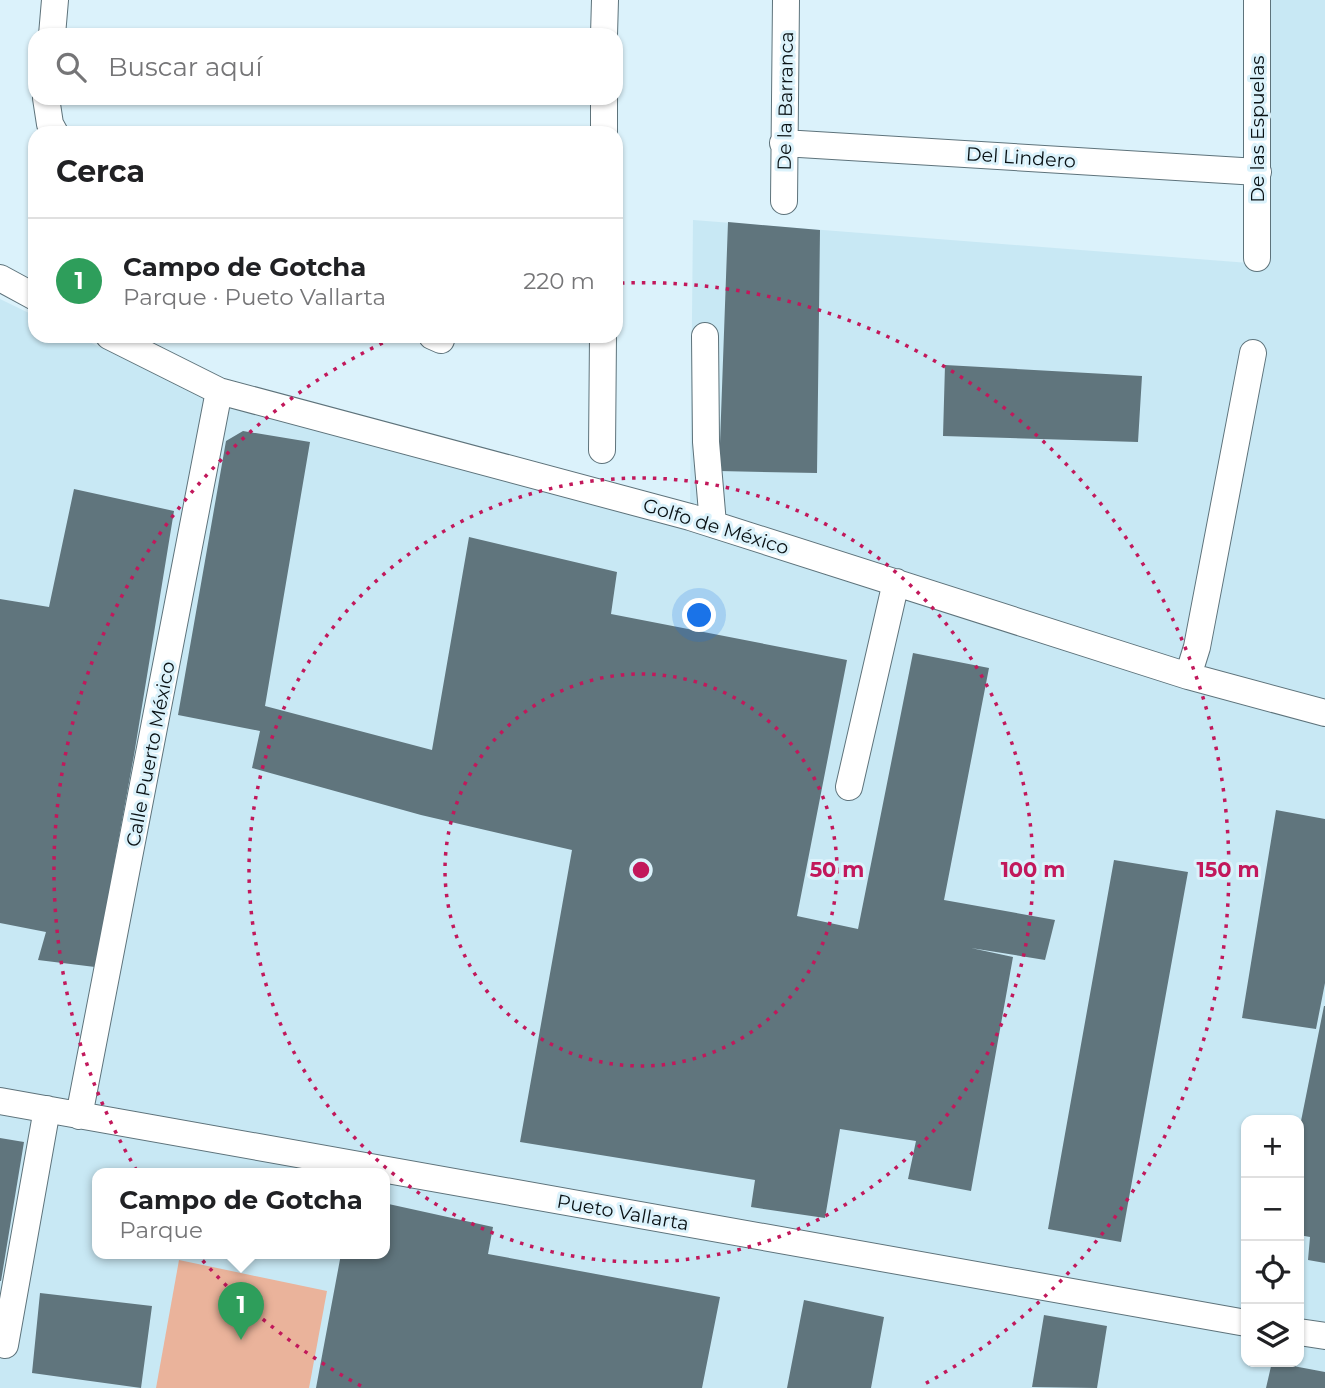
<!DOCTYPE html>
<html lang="es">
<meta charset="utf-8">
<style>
body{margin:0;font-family:Montserrat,sans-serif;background:#f2f2f2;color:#202124}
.controls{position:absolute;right:21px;bottom:21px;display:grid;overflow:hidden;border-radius:14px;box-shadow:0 2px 5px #0004}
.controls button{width:63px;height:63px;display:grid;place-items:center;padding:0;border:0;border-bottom:2px solid #e0e0e0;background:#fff;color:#202124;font:35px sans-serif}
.you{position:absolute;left:700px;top:616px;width:24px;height:24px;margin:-18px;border:5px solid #fff;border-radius:50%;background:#1a73e8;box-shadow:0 0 0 10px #1a73e833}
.badge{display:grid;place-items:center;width:46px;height:46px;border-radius:50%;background:#1a73e8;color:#fff;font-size:23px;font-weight:700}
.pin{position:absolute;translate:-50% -58px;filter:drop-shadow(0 2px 4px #0008)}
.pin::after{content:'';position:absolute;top:37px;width:24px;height:21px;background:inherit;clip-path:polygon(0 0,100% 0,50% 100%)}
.popup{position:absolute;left:92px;top:1168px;width:298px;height:91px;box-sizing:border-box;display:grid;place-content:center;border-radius:14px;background:#fff;filter:drop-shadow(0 2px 5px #0005);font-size:23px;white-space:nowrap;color:#757577}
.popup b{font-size:26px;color:#202124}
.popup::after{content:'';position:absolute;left:50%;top:100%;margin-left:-14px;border:14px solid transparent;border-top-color:#fff}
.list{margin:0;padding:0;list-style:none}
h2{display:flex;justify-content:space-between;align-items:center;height:91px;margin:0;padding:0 28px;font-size:30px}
h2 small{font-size:23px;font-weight:400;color:#757577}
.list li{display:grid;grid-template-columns:46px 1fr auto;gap:21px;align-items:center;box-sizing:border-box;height:126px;padding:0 28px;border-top:2px solid #e0e0e0}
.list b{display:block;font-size:26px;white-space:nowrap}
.list p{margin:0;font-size:23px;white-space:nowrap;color:#757577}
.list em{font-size:23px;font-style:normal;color:#757577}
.icon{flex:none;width:38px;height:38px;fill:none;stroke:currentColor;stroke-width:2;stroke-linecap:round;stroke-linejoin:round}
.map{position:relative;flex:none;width:1325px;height:1388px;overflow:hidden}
.search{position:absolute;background:#fff;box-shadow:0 2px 5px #0004;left:28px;top:28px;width:595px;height:77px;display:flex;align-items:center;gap:18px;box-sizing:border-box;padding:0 24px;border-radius:21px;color:#757577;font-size:26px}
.panel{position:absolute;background:#fff;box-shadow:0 2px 5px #0004;left:28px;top:126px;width:595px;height:217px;border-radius:21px}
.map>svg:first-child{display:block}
.built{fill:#c8e8f4;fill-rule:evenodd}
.green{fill:#eab39b}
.building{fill:#60757d}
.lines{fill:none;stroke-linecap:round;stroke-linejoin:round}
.minor-casing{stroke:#5e737b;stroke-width:28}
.minor{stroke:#fff;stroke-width:26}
.ring{fill:none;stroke:#c2185b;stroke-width:3.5;stroke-dasharray:3.5 7}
.labels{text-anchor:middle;stroke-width:6;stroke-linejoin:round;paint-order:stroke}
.street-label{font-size:19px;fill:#091114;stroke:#dbf2fb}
.centre{fill:#c2185b;stroke:#dbf2fb;stroke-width:3.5}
.ring-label{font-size:21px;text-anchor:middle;font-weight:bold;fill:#c2185b;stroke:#dbf2fb;stroke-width:6;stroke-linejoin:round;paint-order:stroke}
</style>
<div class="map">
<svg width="1325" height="1388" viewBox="0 0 1325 1388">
<rect width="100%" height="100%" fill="#dbf2fb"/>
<!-- built -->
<path class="built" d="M 1267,0 L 1325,0 L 1325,1388 L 0,1388 L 0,299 L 35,316 L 35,336 L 77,336 L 174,383 L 690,512 L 693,220 L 1262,264 ZM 1246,1120 L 1299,1120 L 1299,1362 L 1246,1362 ZM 98,1174 L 384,1174 L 384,1254 L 98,1254 Z"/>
<!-- green -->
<path class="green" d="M 179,1260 L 327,1291 L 309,1388 L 156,1388 Z"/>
<!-- building -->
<path class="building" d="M 728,222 L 820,230 L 817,473 L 719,471 Z
M 945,365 L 1142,376 L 1138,442 L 943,436 Z
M 243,431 L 310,442 L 265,706 L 432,750 L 469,537 L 617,572 L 611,614 L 847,660 L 797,916 L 858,929 L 913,653 L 989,668 L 944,900 L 1055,920 L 1045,960 L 971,948 L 1013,957 L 971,1191 L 908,1179 L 916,1141 L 840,1129 L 825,1218 L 751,1207 L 755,1180 L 520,1142 L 572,850 L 421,815 L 252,768 L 260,731 L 178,715 L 226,441 Z
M 74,489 L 174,511 L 134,755 L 95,967 L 38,960 L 46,932 L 0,923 L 0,599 L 49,607 Z
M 1276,810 L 1325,819 L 1325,983 L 1316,1029 L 1242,1018 Z
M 1114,860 L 1188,872 L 1121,1242 L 1048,1229 Z
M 1324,1006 L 1325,1006 L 1325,1263 L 1308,1260 L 1310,1237 L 1299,1235 L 1299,1131 Z
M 0,1138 L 24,1142 L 1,1281 L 0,1281 Z
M 384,1203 L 493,1227 L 488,1254 L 720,1297 L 702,1388 L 316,1388 L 341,1254 L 384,1254 Z
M 40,1293 L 152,1306 L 141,1388 L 32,1373 Z
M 804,1300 L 884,1317 L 871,1388 L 787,1388 Z
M 1044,1315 L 1107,1326 L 1097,1388 L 1032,1387 Z
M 1272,1362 L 1325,1372 L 1325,1388 L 1266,1388 Z"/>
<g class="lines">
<!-- minor casing -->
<g class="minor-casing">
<path id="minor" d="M 52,35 L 55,0
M 604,35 L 605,0
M 46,98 L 50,124 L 55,133
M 604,133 L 604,98
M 783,143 L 1258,172
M 784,201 L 786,0
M 1257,258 L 1257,0
M 0,278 L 35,297
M 109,336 L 219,391 L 690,517 L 1188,676 L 1325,713
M 432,336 L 441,340
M 705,336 L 706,442 L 713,524
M 602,450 L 603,336
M 1188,676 L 1197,647 L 1253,353
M 849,787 L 896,582
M 0,1101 L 1246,1323
M 79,1116 L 219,391
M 1299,1332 L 1325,1336
M 5,1345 L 47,1109"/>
</g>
<!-- minor -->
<use href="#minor" class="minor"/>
</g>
<!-- distance rings -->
<g class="ring">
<circle cx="641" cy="870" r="196"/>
<circle cx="641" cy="870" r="392"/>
<path d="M361 1386A587 587 0 0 1 393 338M621 283A587 587 0 0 1 921 1386"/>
</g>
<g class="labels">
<!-- street labels -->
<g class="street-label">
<text transform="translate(785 101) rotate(-89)" y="7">De la Barranca</text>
<text transform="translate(1257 129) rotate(-90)" y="7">De las Espuelas</text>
<text transform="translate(1021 157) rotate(4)" y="7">Del Lindero</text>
<text transform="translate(716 526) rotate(17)" y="7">Golfo de México</text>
<text transform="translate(150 754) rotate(-79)" y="7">Calle Puerto México</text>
<text transform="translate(623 1212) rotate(10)" y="7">Pueto Vallarta</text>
</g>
</g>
<circle cx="641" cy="870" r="10" class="centre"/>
<g class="ring-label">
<text x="837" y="877">50 m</text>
<text x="1033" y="877">100 m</text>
<text x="1228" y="877">150 m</text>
</g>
</svg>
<div class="controls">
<button>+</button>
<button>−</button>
<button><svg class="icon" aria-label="locate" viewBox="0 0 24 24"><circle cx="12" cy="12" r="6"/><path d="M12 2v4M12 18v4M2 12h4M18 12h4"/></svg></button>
<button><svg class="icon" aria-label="layers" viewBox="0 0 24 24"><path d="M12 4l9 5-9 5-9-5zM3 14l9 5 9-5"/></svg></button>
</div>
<div class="you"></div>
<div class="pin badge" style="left:241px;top:1340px;background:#2e9e5b">1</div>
<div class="popup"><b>Campo de Gotcha</b>Parque</div>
<div class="search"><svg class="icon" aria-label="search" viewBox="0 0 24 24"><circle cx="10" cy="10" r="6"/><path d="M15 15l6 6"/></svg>Buscar aquí</div>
<section class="panel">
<h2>Cerca<small></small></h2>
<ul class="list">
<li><span class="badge" style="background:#2e9e5b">1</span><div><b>Campo de Gotcha</b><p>Parque · Pueto Vallarta</p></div><em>220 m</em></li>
</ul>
</section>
</div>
